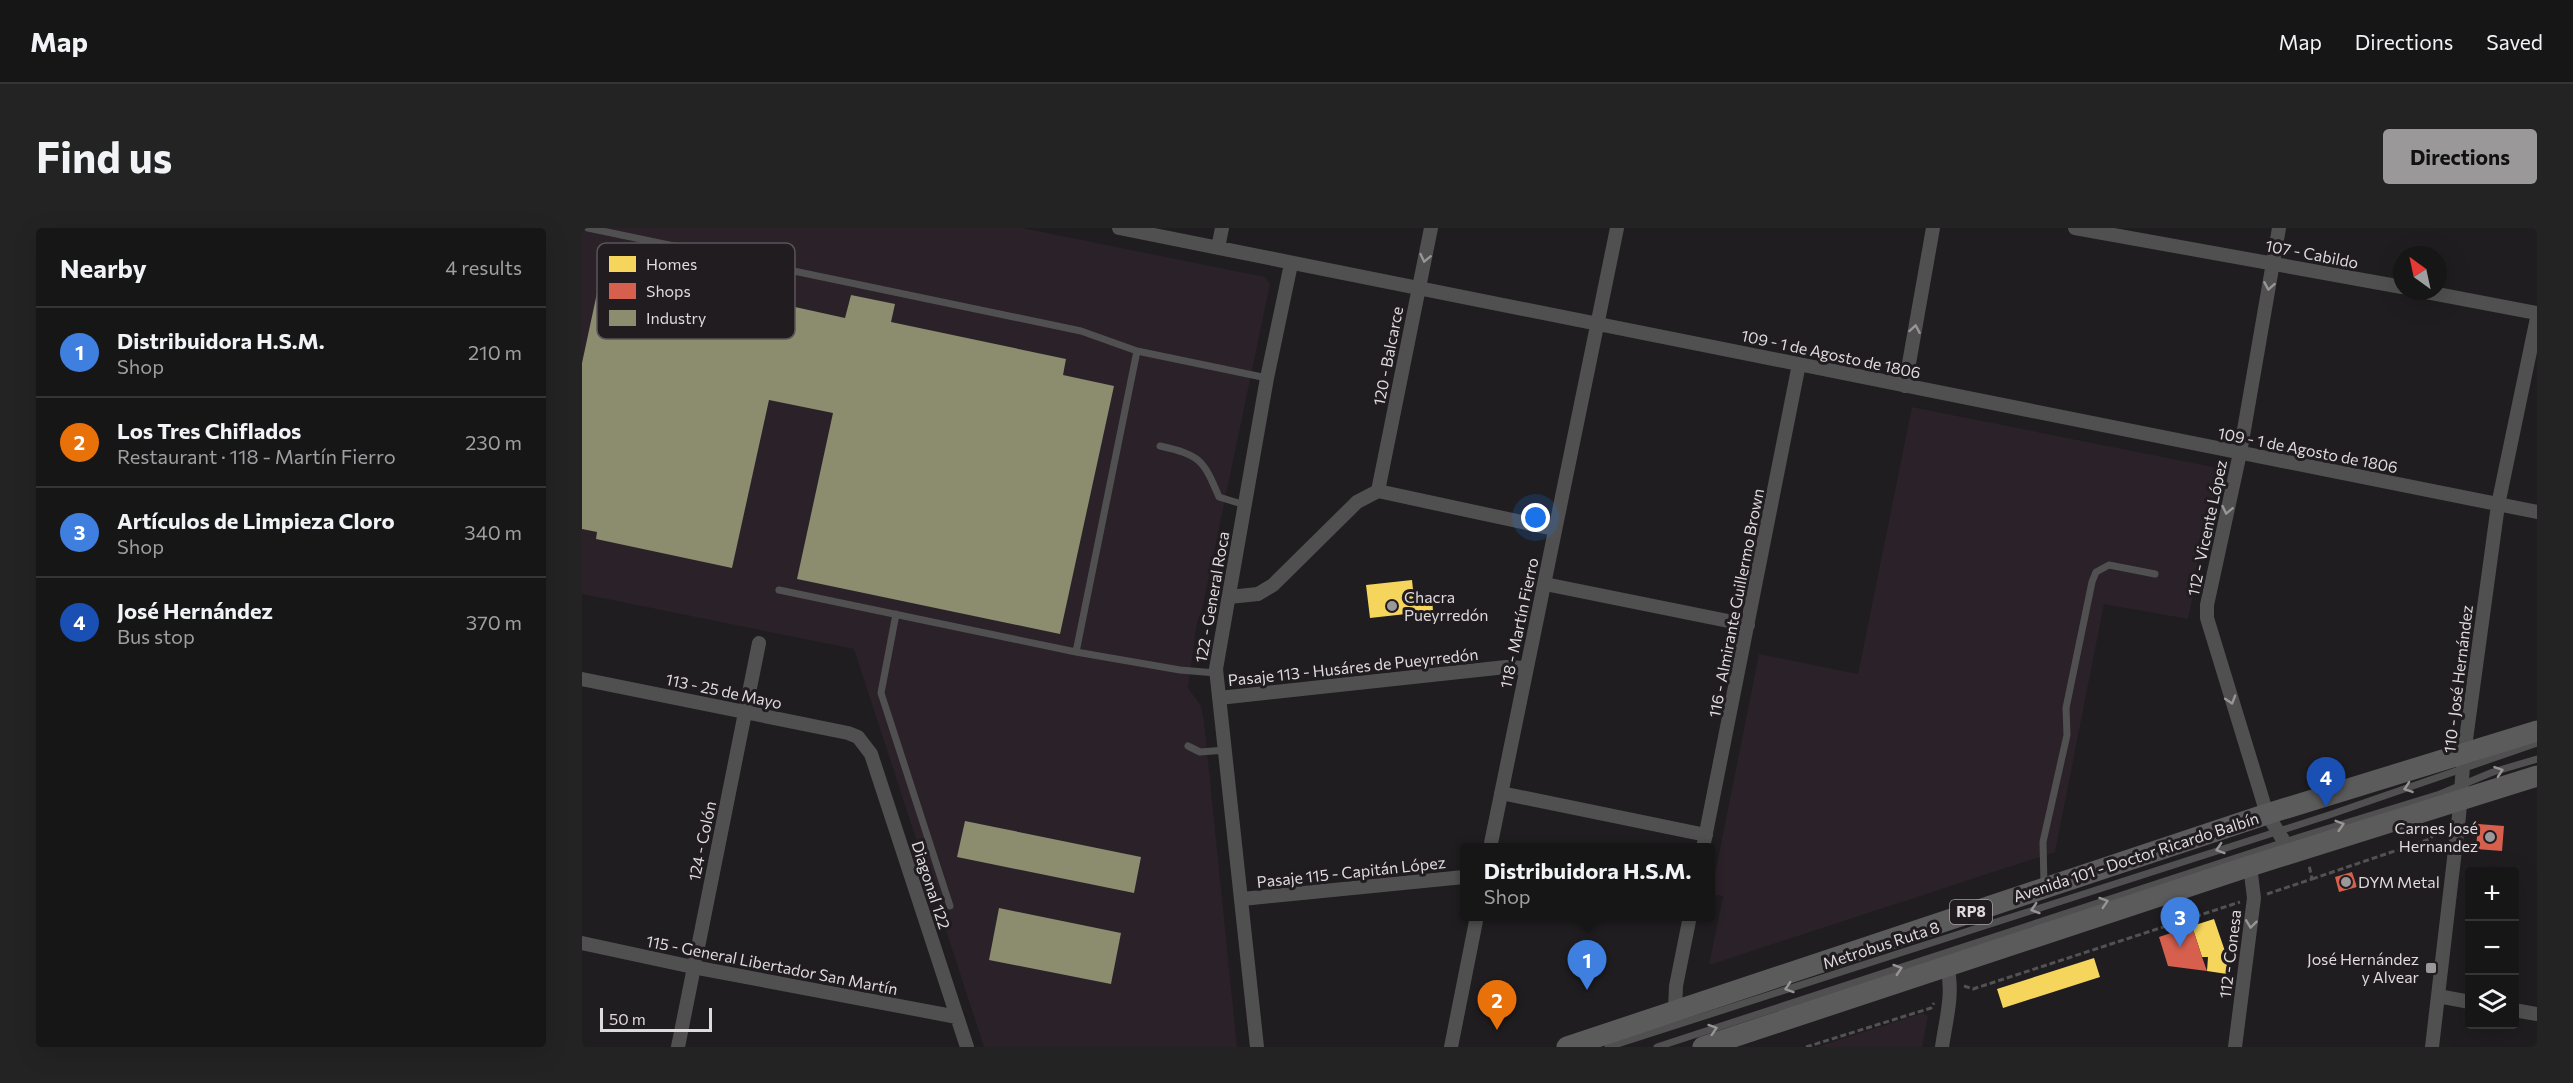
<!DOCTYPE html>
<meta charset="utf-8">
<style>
body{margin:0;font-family:Commissioner,sans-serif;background:#242324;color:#f1f3f6}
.controls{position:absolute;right:18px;bottom:18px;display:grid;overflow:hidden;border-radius:6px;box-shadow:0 6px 24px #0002}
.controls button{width:54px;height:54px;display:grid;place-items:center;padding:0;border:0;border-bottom:2px solid #363536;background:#171617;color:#f1f3f6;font:30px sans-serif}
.compass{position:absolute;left:1811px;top:18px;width:54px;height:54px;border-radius:50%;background:#171617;box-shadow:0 6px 24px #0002;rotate:327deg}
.scale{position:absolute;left:18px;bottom:15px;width:112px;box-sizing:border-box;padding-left:6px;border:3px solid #dedadd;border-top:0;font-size:16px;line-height:21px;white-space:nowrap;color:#dedadd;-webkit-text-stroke:4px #201c20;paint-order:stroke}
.you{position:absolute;left:954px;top:290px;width:21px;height:21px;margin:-15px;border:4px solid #fff;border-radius:50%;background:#1a73e8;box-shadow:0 0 0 9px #1a73e833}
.badge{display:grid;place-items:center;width:39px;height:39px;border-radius:50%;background:#9b989a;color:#fff;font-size:20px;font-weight:700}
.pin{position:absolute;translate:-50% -50px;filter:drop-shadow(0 2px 3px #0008)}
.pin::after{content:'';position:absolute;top:32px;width:21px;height:18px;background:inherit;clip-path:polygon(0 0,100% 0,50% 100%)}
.popup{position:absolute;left:878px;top:615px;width:255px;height:78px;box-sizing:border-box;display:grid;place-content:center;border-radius:6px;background:#171617;filter:drop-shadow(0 2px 4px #0005);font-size:20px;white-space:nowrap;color:#9e9fa1}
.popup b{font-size:22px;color:#f1f3f6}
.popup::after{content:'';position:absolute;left:50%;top:100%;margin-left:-12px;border:12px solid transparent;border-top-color:#171617}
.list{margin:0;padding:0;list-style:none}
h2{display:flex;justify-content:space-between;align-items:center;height:78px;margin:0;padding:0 24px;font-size:26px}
h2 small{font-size:20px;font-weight:400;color:#9e9fa1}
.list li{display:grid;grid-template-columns:39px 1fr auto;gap:18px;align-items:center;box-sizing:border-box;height:90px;padding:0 24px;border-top:2px solid #363536}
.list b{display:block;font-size:22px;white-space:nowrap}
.list p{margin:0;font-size:20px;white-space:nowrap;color:#9e9fa1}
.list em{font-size:20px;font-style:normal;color:#9e9fa1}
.icon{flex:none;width:33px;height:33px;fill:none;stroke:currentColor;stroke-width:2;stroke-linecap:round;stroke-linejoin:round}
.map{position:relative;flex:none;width:1955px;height:819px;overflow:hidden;border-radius:6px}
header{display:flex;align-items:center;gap:36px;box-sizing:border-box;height:84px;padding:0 30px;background:#171617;border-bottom:2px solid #363536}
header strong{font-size:28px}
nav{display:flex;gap:33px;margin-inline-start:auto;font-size:21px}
.intro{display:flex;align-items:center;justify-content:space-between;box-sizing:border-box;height:144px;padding:0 36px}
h1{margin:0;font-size:42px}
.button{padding:15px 27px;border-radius:6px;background:#9b989a;color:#111;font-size:21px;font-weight:700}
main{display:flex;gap:36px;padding:0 36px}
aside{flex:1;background:#171617;border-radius:6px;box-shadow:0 6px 24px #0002}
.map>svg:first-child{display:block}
.built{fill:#2a2129}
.homes{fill:#f6d55c}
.shops{fill:#d6604d}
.industry{fill:#8c8c6e}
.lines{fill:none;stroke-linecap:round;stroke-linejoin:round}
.path{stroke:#535253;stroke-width:3;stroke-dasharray:6 3;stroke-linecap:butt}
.lane{stroke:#515051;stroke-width:7}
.street{stroke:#515051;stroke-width:14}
.primary{stroke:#5c5b5c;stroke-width:21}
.oneway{stroke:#989597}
.poi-dot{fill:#9b989a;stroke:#201c20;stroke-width:2}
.labels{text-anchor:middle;stroke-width:6;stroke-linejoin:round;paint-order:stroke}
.shield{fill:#201c20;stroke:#a5a1a4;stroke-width:1.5}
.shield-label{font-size:15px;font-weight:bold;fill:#dedadd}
.street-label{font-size:16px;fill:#dedadd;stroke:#201c20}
.poi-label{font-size:16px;fill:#dedadd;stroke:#201c20;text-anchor:start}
.key{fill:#201c20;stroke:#595559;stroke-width:1.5}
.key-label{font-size:16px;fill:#dedadd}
</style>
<header>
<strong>Map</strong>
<nav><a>Map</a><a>Directions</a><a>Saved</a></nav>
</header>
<div class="intro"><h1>Find us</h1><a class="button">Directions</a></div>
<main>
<aside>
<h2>Nearby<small>4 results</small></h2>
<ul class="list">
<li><span class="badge" style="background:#3f7fe0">1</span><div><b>Distribuidora H.S.M.</b><p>Shop</p></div><em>210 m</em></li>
<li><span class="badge" style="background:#e8710a">2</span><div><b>Los Tres Chiflados</b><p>Restaurant · 118 - Martín Fierro</p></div><em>230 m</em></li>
<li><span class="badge" style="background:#3f7fe0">3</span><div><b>Artículos de Limpieza Cloro</b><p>Shop</p></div><em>340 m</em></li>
<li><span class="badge" style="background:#1a4fb4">4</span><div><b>José Hernández</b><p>Bus stop</p></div><em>370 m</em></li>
</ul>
</aside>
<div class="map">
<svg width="1955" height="819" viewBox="0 0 1955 819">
<rect width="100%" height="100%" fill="#1f1d1f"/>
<!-- built -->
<path class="built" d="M 0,0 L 440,0 L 683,49 L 688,56 L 620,382 L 615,394 L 606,460 L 619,478 L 622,493 L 655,819 L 402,819 L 272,421 L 0,366 Z
M 1330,179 L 1631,239 L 1636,248 L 1606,391 L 1522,376 L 1473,624 L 1127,737 L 1141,668 L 1129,666 L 1177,426 L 1276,446 Z
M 1341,785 L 1346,788 L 1340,819 L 1235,819 Z"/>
<!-- homes -->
<path class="homes" d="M 830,352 L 832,371 L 850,370 L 851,383 L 788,390 L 784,357 Z
M 1632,691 L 1646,732 L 1645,746 L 1625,743 L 1626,729 L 1620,729 L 1610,698 Z
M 1512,730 L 1518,749 L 1421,780 L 1415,761 Z"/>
<!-- shops -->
<path class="shops" d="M 1896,596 L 1922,598 L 1920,623 L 1894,621 Z
M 1770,644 L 1775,659 L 1757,664 L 1753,649 Z
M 1610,698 L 1620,729 L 1625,743 L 1586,738 L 1577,709 Z"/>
<!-- industry -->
<path class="industry" d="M 24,23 L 68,32 L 61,66 L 200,95 L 204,77 L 263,90 L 269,67 L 313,76 L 309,94 L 484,131 L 481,147 L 532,158 L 478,406 L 215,351 L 251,185 L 187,172 L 150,340 L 14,311 L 15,304 L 0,301 L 0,135 Z
M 383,593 L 559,629 L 552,665 L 375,629 Z
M 417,680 L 539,705 L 529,756 L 407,732 Z"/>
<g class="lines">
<!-- path -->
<path class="path" d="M 1730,651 L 1848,611 L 1858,598
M 1685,666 L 1730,651 L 1727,637
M 1382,758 L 1391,761 L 1658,674
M 1224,819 L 1349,780 L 1352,775"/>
<!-- lane -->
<path class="lane" d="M 6,0 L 499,103 L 555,123 L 685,150
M 578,218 C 618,227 621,231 637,269 L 663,277
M 197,362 L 494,424 L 598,442 L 634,445
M 314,386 L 299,465 L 368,678
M 494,424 L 555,123
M 606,518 L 618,524 L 644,522
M 1462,657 L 1461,614 L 1485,507 L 1484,480 L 1510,354 L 1514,344 L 1527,337 L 1573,346
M 1026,819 L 1747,587 L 1955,515
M 1075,819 L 1718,609 L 1858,566 L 1911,544 L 1955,531"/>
<!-- street -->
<path class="street" d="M 537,0 L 1955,284
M 1493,0 L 1820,59
M 1697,0 L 1658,225 L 1625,377 L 1625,390 L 1685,586 L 1703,615 L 1717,623
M 636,20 L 640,0
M 1839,63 L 1955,85
M 1323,158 L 1351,0
M 796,263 L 849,0
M 963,356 L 1166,397
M 647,369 L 676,366 L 691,357 L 775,274 L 796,263 L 972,301
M 0,451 L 266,505 L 276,509 L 289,526 L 385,819
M 637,470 L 924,439 L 944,440
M 919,565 L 1124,607
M 908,620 L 1035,0
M 1121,620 L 1217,136
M 660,671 L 882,649
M 0,715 L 111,739 L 375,789
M 1856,768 L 1888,774
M 1093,782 L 1094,758 L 1108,688
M 1932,782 L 1955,786
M 96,819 L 177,415
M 675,819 L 634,441 L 685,150 L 709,36
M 869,819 L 895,688
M 1360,819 C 1364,791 1372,765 1365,738
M 1653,819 L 1672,670 L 1668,638
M 1850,819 L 1877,588 L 1882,526 L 1916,277 L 1955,90"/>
<!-- primary -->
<path class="primary" d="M 985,819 L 1685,586 L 1955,503
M 1121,819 L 1668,638 L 1955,548"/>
</g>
<!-- one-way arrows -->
<defs><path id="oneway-chevron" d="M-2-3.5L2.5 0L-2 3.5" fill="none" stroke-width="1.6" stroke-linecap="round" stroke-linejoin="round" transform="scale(1.5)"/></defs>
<g class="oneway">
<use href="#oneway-chevron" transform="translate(843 30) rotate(102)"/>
<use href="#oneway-chevron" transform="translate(1687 58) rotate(100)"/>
<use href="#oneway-chevron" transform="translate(1333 101) rotate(-80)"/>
<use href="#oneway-chevron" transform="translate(1645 282) rotate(102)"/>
<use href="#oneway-chevron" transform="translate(1649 472) rotate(73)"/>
<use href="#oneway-chevron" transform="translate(1917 543) rotate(-19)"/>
<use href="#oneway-chevron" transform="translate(1826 560) rotate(161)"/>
<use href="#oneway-chevron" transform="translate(1758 597) rotate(-17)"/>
<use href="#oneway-chevron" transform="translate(1638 621) rotate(162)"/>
<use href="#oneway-chevron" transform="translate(1522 674) rotate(-18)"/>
<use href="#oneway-chevron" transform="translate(1453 681) rotate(162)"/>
<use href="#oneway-chevron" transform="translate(1669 696) rotate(97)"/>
<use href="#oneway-chevron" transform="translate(1316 741) rotate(-18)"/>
<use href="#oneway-chevron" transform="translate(1207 760) rotate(162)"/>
<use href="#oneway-chevron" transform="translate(1131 801) rotate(-18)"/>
</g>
<!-- markers -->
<g class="poi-dot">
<circle cx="810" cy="378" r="6"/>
<circle cx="1908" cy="609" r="6"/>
<circle cx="1764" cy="654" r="6"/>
<rect x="1843" y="734" width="12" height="12" rx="3"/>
</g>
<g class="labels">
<!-- shield labels -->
<rect class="shield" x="1368" y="672" width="42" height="24" rx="4.5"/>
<g class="shield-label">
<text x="1389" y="689">RP8</text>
</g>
<!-- street labels -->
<g class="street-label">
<text transform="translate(1730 26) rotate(11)" y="6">107 - Cabildo</text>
<text transform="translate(1249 126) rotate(12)" y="6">109 - 1 de Agosto de 1806</text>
<text transform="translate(806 128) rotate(-79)" y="6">120 - Balcarce</text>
<text transform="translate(1726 222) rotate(11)" y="6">109 - 1 de Agosto de 1806</text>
<text transform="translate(1625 300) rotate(-78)" y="6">112 - Vicente López</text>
<text transform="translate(630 369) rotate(-80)" y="6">122 - General Roca</text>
<text transform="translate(1154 375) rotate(-79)" y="6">116 - Almirante Guillermo Brown</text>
<text transform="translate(937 395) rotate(-78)" y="6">118 - Martín Fierro</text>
<text transform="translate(771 439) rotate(-6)" y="6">Pasaje 113 - Husáres de Pueyrredón</text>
<text transform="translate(1876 451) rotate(-83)" y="6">110 - José Hernández</text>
<text transform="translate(142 463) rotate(12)" y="6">113 - 25 de Mayo</text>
<text transform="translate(120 613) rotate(-78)" y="6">124 - Colón</text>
<text transform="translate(1554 629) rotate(-18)" y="6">Avenida 101 - Doctor Ricardo Balbín</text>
<text transform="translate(769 644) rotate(-6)" y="6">Pasaje 115 - Capitán López</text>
<text transform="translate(349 657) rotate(72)" y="6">Diagonal 122</text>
<text transform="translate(1299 717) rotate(-18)" y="6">Metrobus Ruta 8</text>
<text transform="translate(1648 726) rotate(-83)" y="6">112 - Conesa</text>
<text transform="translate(190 737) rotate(11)" y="6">115 - General Libertador San Martín</text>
</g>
<!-- poi labels -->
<g class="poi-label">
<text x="822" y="375">Chacra<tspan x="822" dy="18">Pueyrredón</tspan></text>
<text x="1896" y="606" text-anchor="end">Carnes José<tspan x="1896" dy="18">Hernandez</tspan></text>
<text x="1776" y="660">DYM Metal</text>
<text x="1837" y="737" text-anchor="end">José Hernández<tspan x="1837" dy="18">y Alvear</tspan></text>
</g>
</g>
<!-- legend -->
<rect x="15" y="15" width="198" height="96" rx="9" class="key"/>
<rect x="27" y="28" width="27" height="16" fill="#f6d55c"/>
<rect x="27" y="55" width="27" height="16" fill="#d6604d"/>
<rect x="27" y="82" width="27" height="16" fill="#8c8c6e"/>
<g class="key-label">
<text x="64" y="42">Homes</text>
<text x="64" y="69">Shops</text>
<text x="64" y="96">Industry</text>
</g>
</svg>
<div class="controls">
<button>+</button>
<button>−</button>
<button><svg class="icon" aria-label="layers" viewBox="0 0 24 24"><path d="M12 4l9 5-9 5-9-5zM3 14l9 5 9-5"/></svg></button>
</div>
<svg class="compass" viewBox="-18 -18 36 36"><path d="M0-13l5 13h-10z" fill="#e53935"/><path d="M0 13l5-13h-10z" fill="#9e9fa1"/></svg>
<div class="scale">50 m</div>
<div class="you"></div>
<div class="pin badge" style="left:1005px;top:762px;background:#3f7fe0">1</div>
<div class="popup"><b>Distribuidora H.S.M.</b>Shop</div>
<div class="pin badge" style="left:915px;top:802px;background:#e8710a">2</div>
<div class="pin badge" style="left:1598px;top:719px;background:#3f7fe0">3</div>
<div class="pin badge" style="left:1744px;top:579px;background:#1a4fb4">4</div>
</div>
</main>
